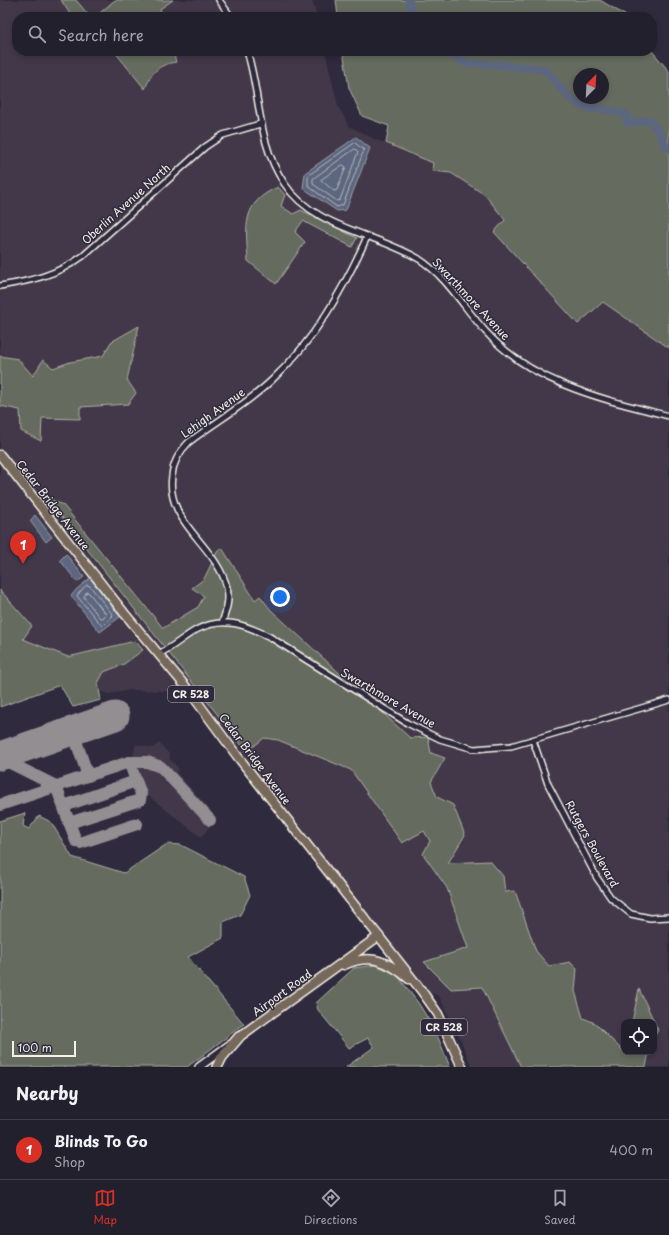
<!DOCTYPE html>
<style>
body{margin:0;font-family:"Playpen Sans",sans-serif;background:#2b2836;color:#f1f3f6}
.controls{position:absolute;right:12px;bottom:12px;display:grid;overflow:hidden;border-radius:8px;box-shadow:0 2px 6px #0003}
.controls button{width:36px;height:36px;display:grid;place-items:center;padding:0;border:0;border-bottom:1px solid #403e4a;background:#23202e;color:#f1f3f6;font:20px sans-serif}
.compass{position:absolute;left:573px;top:68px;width:36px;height:36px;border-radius:50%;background:#23202e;box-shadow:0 2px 6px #0003;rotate:24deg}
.scale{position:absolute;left:12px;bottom:10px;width:64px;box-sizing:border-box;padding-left:4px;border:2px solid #f4f1e8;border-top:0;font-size:11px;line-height:14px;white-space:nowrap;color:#f4f1e8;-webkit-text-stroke:3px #2f2a3d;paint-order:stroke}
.you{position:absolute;left:280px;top:597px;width:14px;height:14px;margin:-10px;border:3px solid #fff;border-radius:50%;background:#1a73e8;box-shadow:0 0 0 6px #1a73e833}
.badge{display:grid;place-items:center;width:26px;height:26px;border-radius:50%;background:#d93025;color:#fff;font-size:13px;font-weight:700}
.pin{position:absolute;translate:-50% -33px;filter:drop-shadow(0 1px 2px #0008)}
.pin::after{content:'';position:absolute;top:21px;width:14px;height:12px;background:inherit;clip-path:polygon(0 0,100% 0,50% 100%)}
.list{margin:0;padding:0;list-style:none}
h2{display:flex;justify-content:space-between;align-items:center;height:52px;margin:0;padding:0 16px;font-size:17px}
h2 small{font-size:13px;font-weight:400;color:#a3a3aa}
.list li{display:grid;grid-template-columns:26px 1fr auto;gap:12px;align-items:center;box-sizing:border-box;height:60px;padding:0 16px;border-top:1px solid #403e4a}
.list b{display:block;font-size:15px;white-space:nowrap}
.list p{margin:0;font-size:13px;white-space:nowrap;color:#a3a3aa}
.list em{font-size:13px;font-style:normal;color:#a3a3aa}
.icon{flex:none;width:22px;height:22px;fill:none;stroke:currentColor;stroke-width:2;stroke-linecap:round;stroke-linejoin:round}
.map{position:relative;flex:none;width:669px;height:1067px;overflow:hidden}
.search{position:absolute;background:#23202e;box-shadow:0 2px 6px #0003;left:12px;right:12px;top:12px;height:44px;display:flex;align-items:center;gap:10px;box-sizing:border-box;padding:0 14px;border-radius:16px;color:#a3a3aa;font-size:15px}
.sheet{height:112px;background:#23202e}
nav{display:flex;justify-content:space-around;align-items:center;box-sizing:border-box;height:56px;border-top:1px solid #403e4a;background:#23202e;font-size:11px;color:#a3a3aa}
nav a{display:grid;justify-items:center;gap:2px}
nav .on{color:#d93025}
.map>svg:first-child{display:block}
.built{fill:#433948;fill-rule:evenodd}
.green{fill:#656c5f;stroke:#acaea4;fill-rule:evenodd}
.water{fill:#5c667f;stroke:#999ea9}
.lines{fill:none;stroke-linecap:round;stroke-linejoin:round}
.shore{stroke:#b7b9be;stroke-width:1}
.river{stroke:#5c667f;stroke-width:8}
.taxiway{stroke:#928e92;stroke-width:12}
.runway{stroke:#928e92;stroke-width:29}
.street-casing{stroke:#f4f1e8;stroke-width:8}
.secondary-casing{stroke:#f4f1e8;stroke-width:10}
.primary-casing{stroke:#f4f1e8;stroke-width:11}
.highway-casing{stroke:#f4f1e8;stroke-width:12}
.street{stroke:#2f2a3d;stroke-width:5}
.secondary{stroke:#2f2a3d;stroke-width:7}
.primary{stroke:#76695c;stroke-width:8}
.highway{stroke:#76695c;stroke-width:9}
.labels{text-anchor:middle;stroke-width:3;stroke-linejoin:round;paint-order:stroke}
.shield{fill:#2f2a3d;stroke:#b9b5b5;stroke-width:1}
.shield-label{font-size:10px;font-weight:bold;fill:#f4f1e8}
.street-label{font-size:11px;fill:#f4f1e8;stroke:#2f2a3d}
</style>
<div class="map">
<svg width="669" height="1067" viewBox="0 0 669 1067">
<rect width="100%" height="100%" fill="#2f2a3d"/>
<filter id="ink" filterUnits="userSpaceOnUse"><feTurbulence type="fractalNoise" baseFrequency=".025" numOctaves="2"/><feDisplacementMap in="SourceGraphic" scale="8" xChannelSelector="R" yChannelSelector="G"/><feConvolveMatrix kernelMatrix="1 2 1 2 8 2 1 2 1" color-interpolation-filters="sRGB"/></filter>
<g filter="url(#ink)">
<!-- built -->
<path class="built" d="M 0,0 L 312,0 L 317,17 L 17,17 L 17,51 L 325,51 L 338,106 L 349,126 L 376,140 L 400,147 L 434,163 L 432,171 L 451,173 L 485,195 L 505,220 L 495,232 L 578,324 L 603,302 L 669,348 L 669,1067 L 472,1067 L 459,1036 L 439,996 L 421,990 L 193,696 L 165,691 L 130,690 L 109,694 L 77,684 L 45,682 L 0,693 ZM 624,1022 L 654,1022 L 654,1052 L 624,1052 Z
M 159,743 L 171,756 L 169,758 L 179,769 L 176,772 L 217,818 L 201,837 L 142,791 L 132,762 L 136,744 L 153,748 Z"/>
<!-- green -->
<path class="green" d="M 61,0 L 76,0 L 90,17 L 72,17 Z
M 115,0 L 173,0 L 160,9 L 163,17 L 95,17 Z
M 336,0 L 600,0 L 628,17 L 338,17 Z
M 114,51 L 173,51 L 176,62 C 157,65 152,72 145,89 Z
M 343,51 L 652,51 L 669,71 L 669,348 L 603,302 L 578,324 L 494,232 L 505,220 L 485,195 L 451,173 L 432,171 L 433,163 L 386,143 L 389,126 L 362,116 L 349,88 ZM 579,74 L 603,74 L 603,98 L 579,98 Z
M 278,187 L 285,195 L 281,206 L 293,214 L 301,210 L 357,238 L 352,247 L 303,221 L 295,232 L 305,242 L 276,284 L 248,261 C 246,226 241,203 278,187 Z
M 139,326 L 127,380 L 136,393 L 128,404 L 80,407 L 80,419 L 42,418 L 41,441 L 21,431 L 20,410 L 0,406 L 0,356 L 18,359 L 33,376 L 43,360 L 53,368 L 70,362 L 103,356 L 111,342 Z
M 46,497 L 63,505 L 163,628 L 198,607 L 204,596 L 192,588 L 204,579 L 217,552 L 222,548 L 255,600 L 260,596 L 271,610 L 410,738 L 428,737 L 431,753 L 445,758 L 431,782 L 437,797 L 453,805 L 465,835 L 448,863 L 490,861 L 503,876 L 505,892 L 515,891 L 536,951 L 549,966 L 570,962 L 577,969 L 575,991 L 583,1018 L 595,1023 L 625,1053 L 649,1052 L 646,1067 L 521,1067 L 482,987 L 451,989 L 424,962 L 468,948 L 447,888 L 423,854 L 430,841 L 424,831 L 402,843 L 351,770 L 278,740 L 264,738 L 247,752 Z
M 0,590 L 32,626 L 23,639 L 68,657 L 135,641 L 143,650 L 124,664 L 104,672 L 98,683 L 101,700 L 73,707 L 60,685 L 0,707 Z
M 25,813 L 23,826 L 29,829 L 39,816 L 51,822 L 72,857 L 124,873 L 167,844 L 181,845 L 244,877 L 250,895 L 240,915 L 223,922 L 223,938 L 188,957 L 244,1024 L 187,1067 L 0,1067 L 0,821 Z
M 376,965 L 397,975 L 419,1004 L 435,1030 L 450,1067 L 346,1067 L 374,1047 L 368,1038 L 349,1048 L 318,1010 L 316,1003 L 354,968 Z
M 639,989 L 658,1030 L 654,1037 L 654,1022 L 632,1022 Z"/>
<!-- water -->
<path class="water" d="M 356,137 L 370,148 L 346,210 L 337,211 L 303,188 L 305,173 Z
M 35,515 L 52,537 L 46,542 L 30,521 Z
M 66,554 L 84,577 L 77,582 L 60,560 Z
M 90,578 L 120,617 L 100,632 L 71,596 L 77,589 Z"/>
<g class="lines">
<!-- shore -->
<path class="shore" d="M 355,143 L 364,150 L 343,205 L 337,207 L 308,186 L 308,176 Z
M 355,149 L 358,152 L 340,200 L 337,201 L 313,184 L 313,179 Z
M 343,165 L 346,167 L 337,190 L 334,191 L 321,180 Z
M 87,585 L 90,586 L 113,615 L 102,626 L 77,596 L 80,592 Z
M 87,592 L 89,593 L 106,614 L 103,618 L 100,618 L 84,597 Z"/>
<!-- river -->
<path class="river" d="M 409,0 L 413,17
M 444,51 L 468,64 L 486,64 L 544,69 L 571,99 L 586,108 L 602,109 L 626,114 L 627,123 L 650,120 L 663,139 L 665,146 L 669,148"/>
<!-- taxiway -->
<path class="taxiway" d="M 68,732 L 74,735 L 88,776
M 0,758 L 56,786 L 76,841 L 80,843 L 137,824
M 0,805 L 129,762 L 147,762 L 161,767 L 210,820
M 64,806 L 136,781
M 69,823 L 140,800 L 141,794 L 129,762"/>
<!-- runway -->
<path class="runway" d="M 0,756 L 115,716"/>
<!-- street casing -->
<g class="street-casing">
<path id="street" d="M 219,0 L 231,17
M 247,51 C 261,96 257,143 284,183 C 313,228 376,233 419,259 C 447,277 464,308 486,332 C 534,385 603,399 669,416
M 0,286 C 31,281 57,275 83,256 L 205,147 L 223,135 L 260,124
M 222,623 C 226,611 230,600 227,588 C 217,545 165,523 172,476 C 173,462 180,451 189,442 C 217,421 247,404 272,380 C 315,340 343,290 367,237
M 158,654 C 173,648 184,636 198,629 C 224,616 246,625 270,637 L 407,723 L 440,739 L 474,749 L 511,746 L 669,700
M 533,740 L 548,784 L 597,878 L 611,898 L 631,914 L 650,918 L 669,917"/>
</g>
<!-- secondary casing -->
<g class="secondary-casing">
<path id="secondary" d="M 199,1067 L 229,1045"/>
</g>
<!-- primary casing -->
<g class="primary-casing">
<path id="primary" d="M 0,455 L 125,614 L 187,688 L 238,757 L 421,990 L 438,1014 L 462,1067
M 344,965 C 371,953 388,961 409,979
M 239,1037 L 379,936"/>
</g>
<!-- highway casing -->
<g class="highway-casing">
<path id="highway" d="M 217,1067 L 222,1057 L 239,1037"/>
</g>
<!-- street -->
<use href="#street" class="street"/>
<!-- secondary -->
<use href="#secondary" class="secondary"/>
<!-- primary -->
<use href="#primary" class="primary"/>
<!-- highway -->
<use href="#highway" class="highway"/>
</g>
</g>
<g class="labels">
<!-- shield labels -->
<g class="shield">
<rect x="168" y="686" width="46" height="16" rx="3"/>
<rect x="421" y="1019" width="46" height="16" rx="3"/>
</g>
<g class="shield-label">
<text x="191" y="698">CR 528</text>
<text x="444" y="1031">CR 528</text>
</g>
<!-- street labels -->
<g class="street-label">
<text transform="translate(126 204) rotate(-42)" y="4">Oberlin Avenue North</text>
<text transform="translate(471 299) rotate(47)" y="4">Swarthmore Avenue</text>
<text transform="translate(213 413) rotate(-36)" y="4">Lehigh Avenue</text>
<text transform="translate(53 505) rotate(52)" y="4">Cedar Bridge Avenue</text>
<text transform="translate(388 698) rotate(30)" y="4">Swarthmore Avenue</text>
<text transform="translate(255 759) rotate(53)" y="4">Cedar Bridge Avenue</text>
<text transform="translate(592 844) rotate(61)" y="4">Rutgers Boulevard</text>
<text transform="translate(282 993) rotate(-36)" y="4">Airport Road</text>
</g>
</g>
</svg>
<div class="controls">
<button><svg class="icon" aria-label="locate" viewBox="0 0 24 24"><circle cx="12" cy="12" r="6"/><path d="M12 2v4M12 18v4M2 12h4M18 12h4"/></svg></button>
</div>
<svg class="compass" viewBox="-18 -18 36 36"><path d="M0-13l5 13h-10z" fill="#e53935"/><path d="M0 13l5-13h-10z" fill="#a3a3aa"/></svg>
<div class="scale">100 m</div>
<div class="you"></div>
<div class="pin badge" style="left:23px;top:564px">1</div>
<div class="search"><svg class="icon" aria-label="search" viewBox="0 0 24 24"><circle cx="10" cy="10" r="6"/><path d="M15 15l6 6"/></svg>Search here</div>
</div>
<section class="sheet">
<h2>Nearby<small></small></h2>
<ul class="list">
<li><span class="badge">1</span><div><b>Blinds To Go</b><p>Shop</p></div><em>400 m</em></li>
</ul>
</section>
<nav>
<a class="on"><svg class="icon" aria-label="map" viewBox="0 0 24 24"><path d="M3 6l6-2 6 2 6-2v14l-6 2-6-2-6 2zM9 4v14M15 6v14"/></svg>Map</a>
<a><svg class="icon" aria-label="directions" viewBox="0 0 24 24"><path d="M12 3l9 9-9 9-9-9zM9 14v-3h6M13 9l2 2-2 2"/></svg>Directions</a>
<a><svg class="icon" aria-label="saved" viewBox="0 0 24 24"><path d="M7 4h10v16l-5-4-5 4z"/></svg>Saved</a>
</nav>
